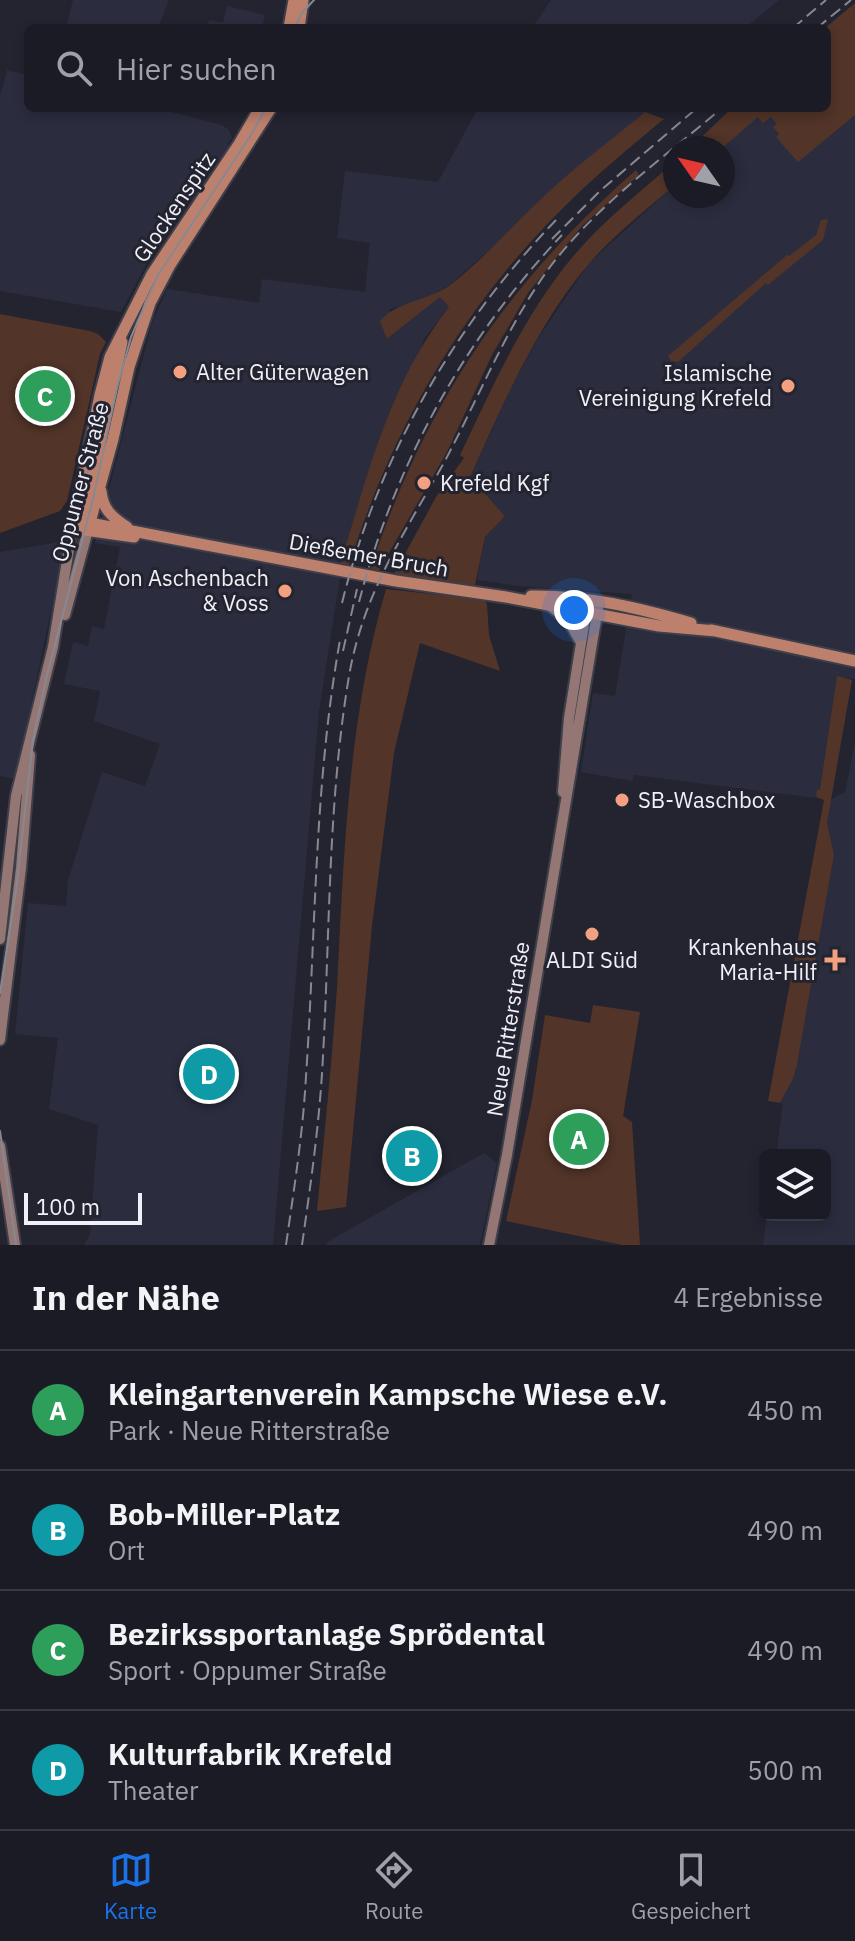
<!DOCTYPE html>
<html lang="de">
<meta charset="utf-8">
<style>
body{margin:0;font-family:"IBM Plex Sans",sans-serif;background:#272831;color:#f1f3f6}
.controls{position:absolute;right:24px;bottom:24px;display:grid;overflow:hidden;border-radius:12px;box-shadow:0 4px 12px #0003}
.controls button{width:72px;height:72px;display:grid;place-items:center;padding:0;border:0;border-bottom:2px solid #383941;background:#1a1b24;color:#f1f3f6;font:40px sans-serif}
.compass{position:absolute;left:663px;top:136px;width:72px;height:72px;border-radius:50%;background:#1a1b24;box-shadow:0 4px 12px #0003;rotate:304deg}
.scale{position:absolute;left:24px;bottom:20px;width:118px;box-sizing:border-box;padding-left:8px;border:4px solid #eff0f8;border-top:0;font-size:22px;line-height:28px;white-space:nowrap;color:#eff0f8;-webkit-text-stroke:6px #232430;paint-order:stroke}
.you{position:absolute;left:574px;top:610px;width:28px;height:28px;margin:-20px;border:6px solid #fff;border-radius:50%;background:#1a73e8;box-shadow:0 0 0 12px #1a73e833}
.badge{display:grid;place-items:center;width:52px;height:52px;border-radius:50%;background:#1a73e8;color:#fff;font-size:26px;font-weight:700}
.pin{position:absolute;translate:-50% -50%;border:4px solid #fff;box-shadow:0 2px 8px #0006}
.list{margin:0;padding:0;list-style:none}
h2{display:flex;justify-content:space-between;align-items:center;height:104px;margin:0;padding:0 32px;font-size:34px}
h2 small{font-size:26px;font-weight:400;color:#9fa1a6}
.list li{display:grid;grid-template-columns:52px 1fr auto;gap:24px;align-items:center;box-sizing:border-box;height:120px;padding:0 32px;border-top:2px solid #383941}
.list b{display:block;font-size:30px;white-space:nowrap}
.list p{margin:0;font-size:26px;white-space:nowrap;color:#9fa1a6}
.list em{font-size:26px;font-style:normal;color:#9fa1a6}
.icon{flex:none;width:44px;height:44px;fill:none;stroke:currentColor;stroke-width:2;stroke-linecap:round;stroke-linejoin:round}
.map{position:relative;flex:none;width:855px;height:1245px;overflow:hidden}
.search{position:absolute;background:#1a1b24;box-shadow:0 4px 12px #0003;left:24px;right:24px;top:24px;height:88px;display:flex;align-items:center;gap:20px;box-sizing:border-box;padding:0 28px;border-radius:12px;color:#9fa1a6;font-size:30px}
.sheet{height:584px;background:#1a1b24}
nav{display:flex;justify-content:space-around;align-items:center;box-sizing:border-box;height:112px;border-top:2px solid #383941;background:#1a1b24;font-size:22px;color:#9fa1a6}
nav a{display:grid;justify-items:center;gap:4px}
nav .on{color:#1a73e8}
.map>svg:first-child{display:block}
.built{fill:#2b2d3f}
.green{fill:#523428}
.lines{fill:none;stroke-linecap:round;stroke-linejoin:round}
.secondary-casing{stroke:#3e3f49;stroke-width:14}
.primary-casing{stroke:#3e3f49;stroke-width:15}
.secondary{stroke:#947774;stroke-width:10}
.primary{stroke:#bd806d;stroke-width:11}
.tram{stroke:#878892;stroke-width:2}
.rail{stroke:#878892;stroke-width:2;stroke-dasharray:12 6;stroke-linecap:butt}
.poi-dot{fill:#f2a07f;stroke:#232430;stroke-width:3}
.labels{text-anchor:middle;stroke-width:6;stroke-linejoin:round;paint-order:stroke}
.street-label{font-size:22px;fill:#eff0f8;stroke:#232430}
.poi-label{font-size:22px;fill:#eff0f8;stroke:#232430;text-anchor:start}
</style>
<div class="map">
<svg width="855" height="1245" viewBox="0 0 855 1245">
<rect width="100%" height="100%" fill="#232430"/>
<!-- built -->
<path class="built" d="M 73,0 L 169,0 L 158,28 L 66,28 Z
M 551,0 L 779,0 L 745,28 L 532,28 Z
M 227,6 L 265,15 L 262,28 L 207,28 L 209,20 L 223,23 Z
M 855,25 L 855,679 L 843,678 L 824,799 L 634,775 L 632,781 L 581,772 L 593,693 L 615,696 L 632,594 L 518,586 L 477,580 L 485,537 L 505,516 L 470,477 L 513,384 L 537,340 L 589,263 L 675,185 L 675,196 L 723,196 L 723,148 L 715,148 L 757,108 L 827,108 L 827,49 Z
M 7,70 L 28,75 L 28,108 L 156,108 L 222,125 L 229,130 L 232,138 L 227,145 L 230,147 L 146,265 L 121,312 L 0,291 L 0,96 Z
M 478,108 L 650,108 L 541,199 L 508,234 L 449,285 L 423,300 L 390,309 L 387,339 L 440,297 L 449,307 L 424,339 L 341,571 L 319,711 L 273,1245 L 84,1245 L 90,1235 L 98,1125 L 49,1109 L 58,1038 L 15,1034 L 28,903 L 66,906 L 68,880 L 102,772 L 145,786 L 160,744 L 94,721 L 100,691 L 64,684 L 73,642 L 88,646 L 92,626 L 104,629 L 120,547 L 95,543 L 152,323 L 167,289 L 259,303 L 262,279 L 365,292 L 370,243 L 337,238 L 345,171 L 438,182 Z
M 66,541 L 15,779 L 0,776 L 0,552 Z
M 855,743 L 855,1245 L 763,1245 L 767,1215 L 825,1215 L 825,1155 L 776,1155 L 783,1104 L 780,1103 L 793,1079 L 797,1065 L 834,855 L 827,823 L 830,800 L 845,792 Z
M 484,1153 L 497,1163 L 480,1245 L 326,1245 L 327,1242 Z"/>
<!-- green -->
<path class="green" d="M 855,3 L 855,115 L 798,162 L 776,137 L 779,134 L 773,127 L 777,124 L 771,117 L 763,123 L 758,117 L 722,148 L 690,148 L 732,108 L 827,108 L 825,28 Z
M 645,112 L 664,119 C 630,147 595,176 563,208 C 460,310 389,434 347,572 L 338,571 C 368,476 387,387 449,307 L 440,297 L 387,339 L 380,321 C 397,301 428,301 450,285 C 483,260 510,228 540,200 C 573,168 610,141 645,112 Z
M 675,161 L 675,185 C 647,209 618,232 593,259 C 539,320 504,402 470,477 L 505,516 L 485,537 L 475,585 L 394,574 L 436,497 L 464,458 L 460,455 C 493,386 525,312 576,253 C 605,219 642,191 675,161 Z
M 636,170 L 639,175 L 581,227 L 528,293 L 492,355 L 447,452 L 378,572 L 370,570 C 424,406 506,284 636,170 Z
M 828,219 L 823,240 L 768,285 L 766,283 L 678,362 L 671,361 L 668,356 L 787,255 L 789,256 L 816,235 L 821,220 Z
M 0,314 L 90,331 L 98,334 L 106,342 L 100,354 L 67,501 L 60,511 L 0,533 Z
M 386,589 L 484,600 L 487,604 L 489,635 L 500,671 L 420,643 L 394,753 L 372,926 L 346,1207 L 317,1211 C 324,1137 332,1062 337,987 C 344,853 348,718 386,589 Z
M 837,676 L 852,680 L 827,823 L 834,855 L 797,1065 L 793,1079 L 780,1103 L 768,1101 L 824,800 L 816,797 L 817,790 L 820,790 Z
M 593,1005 L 640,1012 L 623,1116 L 632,1122 L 640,1245 L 622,1245 L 506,1221 L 532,1100 L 545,1015 L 590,1023 Z"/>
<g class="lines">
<!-- secondary casing -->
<g class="secondary-casing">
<path id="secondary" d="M 550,606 L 568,620 L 580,641
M 65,615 L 88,530
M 563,792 L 569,718 L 587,606
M 0,939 L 16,796 L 53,647 L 72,530
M 0,1040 L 21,868 L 30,755
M 0,1146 L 15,1245
M 489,1245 L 507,1155 L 598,608"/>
</g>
<!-- primary casing -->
<g class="primary-casing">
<path id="primary" d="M 289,28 L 294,0
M 299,28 L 303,0
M 101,491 C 103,510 112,517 127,527
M 88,517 L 87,503 L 122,342
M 74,520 L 396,581 L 506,597 L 659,626 L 716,631
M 89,526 L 113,439 L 129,367 L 150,303 L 170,265 L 271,108
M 134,537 L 85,530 L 72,530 L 100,395 L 110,357 L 152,274 L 239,144 L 260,108
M 531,596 C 586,595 639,608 691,623
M 711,630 L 855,661"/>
</g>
<!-- secondary -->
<use href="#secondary" class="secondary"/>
<!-- primary -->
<use href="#primary" class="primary"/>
<!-- tram -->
<path class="tram" d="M 295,28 L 301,14 L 314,0
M 76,524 L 94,442
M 0,993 L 16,890 L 33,740 L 47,675 L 93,499 L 117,388 L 131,337 L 158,275 L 251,135 L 266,108
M 0,1131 L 16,1245"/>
<!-- rail -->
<path class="rail" d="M 793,28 L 826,0
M 817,28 L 851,0
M 552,239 L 600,191 L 697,108
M 359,602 C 395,464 464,339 562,235
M 342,603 C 378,458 452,328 556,220
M 343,651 L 357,589
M 286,1245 C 294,1189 303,1133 306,1076 C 316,930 314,785 340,640
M 302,1245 C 311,1182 320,1119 323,1056 C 330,929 328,801 349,676 C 363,595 402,537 441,468 C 478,401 504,330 550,267 C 597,205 663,158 722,108"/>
</g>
<!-- markers -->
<g class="poi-dot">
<circle cx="180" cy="372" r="8"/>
<circle cx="788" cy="386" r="8"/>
<circle cx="424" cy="483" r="8"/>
<circle cx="285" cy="591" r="8"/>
<circle cx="622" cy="800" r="8"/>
<circle cx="592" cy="934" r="8"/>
<path d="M831 948h8v8h8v8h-8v8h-8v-8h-8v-8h8z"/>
</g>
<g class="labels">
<!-- street labels -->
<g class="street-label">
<text transform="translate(174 207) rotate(-56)" y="8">Glockenspitz</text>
<text transform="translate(80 482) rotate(-75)" y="8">Oppumer Straße</text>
<text transform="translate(369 555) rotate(10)" y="8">Dießemer Bruch</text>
<text transform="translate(508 1029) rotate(-81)" y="8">Neue Ritterstraße</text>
</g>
<!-- poi labels -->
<g class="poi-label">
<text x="196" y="380">Alter Güterwagen</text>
<text x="772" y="381" text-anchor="end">Islamische<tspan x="772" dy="25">Vereinigung Krefeld</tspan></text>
<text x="440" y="491">Krefeld Kgf</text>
<text x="269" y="586" text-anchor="end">Von Aschenbach<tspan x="269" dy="25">&amp; Voss</tspan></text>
<text x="638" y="808">SB-Waschbox</text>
<text x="817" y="955" text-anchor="end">Krankenhaus<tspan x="817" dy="25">Maria-Hilf</tspan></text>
<text x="592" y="968" text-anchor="middle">ALDI Süd</text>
</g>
</g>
</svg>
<div class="controls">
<button><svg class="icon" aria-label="layers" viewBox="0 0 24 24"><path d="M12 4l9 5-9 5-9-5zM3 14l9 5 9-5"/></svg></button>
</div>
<svg class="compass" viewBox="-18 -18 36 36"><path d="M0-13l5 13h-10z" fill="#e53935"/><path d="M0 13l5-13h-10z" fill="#9fa1a6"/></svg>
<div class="scale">100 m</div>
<div class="you"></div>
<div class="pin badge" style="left:579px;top:1139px;background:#2e9e5b">A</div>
<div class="pin badge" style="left:412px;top:1156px;background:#0f9aa8">B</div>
<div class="pin badge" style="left:45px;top:396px;background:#2e9e5b">C</div>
<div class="pin badge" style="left:209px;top:1074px;background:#0f9aa8">D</div>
<div class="search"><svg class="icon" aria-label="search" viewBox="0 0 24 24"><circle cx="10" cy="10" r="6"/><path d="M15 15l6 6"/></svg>Hier suchen</div>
</div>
<section class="sheet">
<h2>In der Nähe<small>4 Ergebnisse</small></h2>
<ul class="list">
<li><span class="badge" style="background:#2e9e5b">A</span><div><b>Kleingartenverein Kampsche Wiese e.V.</b><p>Park · Neue Ritterstraße</p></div><em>450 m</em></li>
<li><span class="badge" style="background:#0f9aa8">B</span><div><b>Bob-Miller-Platz</b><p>Ort</p></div><em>490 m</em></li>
<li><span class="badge" style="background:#2e9e5b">C</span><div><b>Bezirkssportanlage Sprödental</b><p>Sport · Oppumer Straße</p></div><em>490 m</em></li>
<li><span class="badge" style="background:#0f9aa8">D</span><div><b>Kulturfabrik Krefeld</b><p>Theater</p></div><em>500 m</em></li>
</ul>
</section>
<nav>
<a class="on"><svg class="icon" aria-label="map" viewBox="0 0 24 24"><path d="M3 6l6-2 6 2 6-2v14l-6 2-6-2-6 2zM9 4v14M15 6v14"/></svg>Karte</a>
<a><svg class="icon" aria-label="directions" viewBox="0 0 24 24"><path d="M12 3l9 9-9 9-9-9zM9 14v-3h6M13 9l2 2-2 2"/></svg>Route</a>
<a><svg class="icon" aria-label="saved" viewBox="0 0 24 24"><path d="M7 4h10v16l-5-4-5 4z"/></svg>Gespeichert</a>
</nav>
